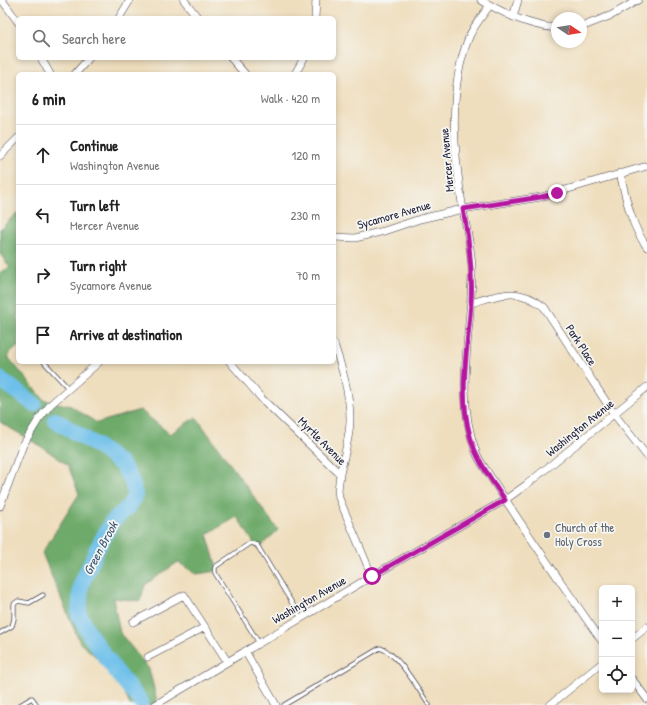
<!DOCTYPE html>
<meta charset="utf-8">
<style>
body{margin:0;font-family:"Patrick Hand",sans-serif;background:#f2f2f2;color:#222}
.controls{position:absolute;right:12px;bottom:12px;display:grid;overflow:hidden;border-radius:6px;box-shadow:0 2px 6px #0003}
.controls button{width:36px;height:36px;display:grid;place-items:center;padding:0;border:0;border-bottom:1px solid #e0e0e0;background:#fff;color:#222;font:20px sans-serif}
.compass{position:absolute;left:551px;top:12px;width:36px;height:36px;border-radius:50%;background:#fff;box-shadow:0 2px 6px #0003;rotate:102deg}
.stop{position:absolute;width:12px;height:12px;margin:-9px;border:3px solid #b5179e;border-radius:50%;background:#fff}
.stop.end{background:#b5179e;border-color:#fff;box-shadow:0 1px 4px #0008}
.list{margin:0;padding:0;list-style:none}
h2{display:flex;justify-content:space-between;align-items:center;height:52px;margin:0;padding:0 16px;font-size:17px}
h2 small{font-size:13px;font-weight:400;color:#767676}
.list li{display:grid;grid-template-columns:26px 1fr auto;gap:12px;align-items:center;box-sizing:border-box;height:60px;padding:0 16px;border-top:1px solid #e0e0e0}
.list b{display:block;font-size:15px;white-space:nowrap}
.list p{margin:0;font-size:13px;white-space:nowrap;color:#767676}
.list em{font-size:13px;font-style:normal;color:#767676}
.icon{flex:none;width:22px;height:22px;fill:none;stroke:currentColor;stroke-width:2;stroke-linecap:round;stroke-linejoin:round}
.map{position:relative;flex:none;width:647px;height:705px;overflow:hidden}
.search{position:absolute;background:#fff;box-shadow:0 2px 6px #0003;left:16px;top:16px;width:320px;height:44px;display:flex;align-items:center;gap:10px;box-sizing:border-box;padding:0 14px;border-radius:6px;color:#767676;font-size:15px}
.panel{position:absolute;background:#fff;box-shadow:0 2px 6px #0003;left:16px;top:72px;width:320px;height:292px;border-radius:6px}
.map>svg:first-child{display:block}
.forest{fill:#6eaa6b;stroke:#486653}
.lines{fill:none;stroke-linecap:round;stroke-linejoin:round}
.river{stroke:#6ec0ea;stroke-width:16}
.lane-casing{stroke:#413e4e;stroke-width:5}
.street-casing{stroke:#413e4e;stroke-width:8}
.lane{stroke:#fff;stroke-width:3.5}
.street{stroke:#fff;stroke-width:7}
.route{stroke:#b5179e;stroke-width:5}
.worship-dot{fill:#6b7280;stroke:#f6f6f2;stroke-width:1.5}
.labels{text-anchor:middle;stroke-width:3.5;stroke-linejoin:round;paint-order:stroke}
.street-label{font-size:12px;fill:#22223b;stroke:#f6f6f2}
.worship-label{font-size:12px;fill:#5b616d;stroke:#f6f6f2;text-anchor:start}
.water-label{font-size:13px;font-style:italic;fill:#3d5978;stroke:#f6f6f2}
</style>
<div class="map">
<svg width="647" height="705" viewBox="0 0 647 705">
<rect width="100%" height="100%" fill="#f6f6f2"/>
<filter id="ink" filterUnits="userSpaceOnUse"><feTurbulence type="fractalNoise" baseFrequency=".025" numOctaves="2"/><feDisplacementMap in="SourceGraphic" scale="8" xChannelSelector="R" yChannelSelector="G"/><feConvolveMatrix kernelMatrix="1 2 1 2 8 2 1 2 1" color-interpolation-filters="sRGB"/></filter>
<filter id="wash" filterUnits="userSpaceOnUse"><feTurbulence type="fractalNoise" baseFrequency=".012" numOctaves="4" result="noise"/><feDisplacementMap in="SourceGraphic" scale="16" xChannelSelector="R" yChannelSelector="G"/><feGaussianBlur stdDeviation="0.9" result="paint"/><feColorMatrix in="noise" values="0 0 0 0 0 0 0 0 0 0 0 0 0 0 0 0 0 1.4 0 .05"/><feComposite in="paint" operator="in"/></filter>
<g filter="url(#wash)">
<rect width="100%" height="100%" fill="#efdebd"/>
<!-- forest -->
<path class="forest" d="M 18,212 L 18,347 L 12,350 L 8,357 L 44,400 L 71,406 L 97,423 L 140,410 L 170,434 L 196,417 L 278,530 L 258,549 L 237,517 L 207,534 L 218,571 L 196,574 L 178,562 L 145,585 L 140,601 L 113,598 L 120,633 L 149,669 L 158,705 L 130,705 L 121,685 L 94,655 L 80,643 L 42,553 L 79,494 L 68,465 L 42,447 L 0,422 L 0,273 L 10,267 L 0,254 L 0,229 Z"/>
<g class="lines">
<!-- river -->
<path class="river" d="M 0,379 L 34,404
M 55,420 L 97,446 L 122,465 L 132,482 L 135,496 L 128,507 L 112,522 L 97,549 L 81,585 L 79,614 L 90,635 L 115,670 L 141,702"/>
</g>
</g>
<g filter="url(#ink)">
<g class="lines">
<!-- lane casing -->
<g class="lane-casing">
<path id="lane" d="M 44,362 L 69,389
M 0,633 L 12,626 L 14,619 L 14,604 L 18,601 L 29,603 L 43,595
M 259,643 L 215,573 L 215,567 L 250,543 L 257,545 L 301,618
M 20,705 L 32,698 L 37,705
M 284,705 L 380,648 C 398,653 418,689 429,705"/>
</g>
<!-- street casing -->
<g class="street-casing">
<path id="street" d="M 2,0 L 18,22
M 184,0 L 198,18
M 481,0 C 505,14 529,26 557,28
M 490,5 C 483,15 474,25 469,37 C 447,91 454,154 463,210 C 467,230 472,251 472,271 C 472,332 454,394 476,452 C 479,461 485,468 490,476 C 500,491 510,507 520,522 C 547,562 574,602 602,641
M 513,17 L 518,0
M 119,18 L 130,0
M 315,18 L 316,0
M 581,27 L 612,15 L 638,0
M 41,58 L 50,74
M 231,58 L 245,74
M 75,74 L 89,58
M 295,74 L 304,58
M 0,156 L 18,138
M 620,173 C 626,198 631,226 647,247
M 334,237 L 355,238 L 384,231 L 420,219 L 463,209 L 541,197 L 647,166
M 471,303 C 499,295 518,286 544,307 L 614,414 L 647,456
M 334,344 C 342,368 350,394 350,419 C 350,437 344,456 340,474
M 230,362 L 262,399 L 340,474 L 338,490 L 339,498 L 372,576
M 0,506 L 23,445 L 39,419 L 51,404 L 99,362
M 133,622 L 184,595 L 227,661
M 632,639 L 647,627
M 245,651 L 276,705
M 148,657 L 205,627
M 632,679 L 647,699
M 155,705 L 372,576 L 505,500 L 526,485 L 647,387
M 550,705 L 602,663"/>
</g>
<!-- lane -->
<use href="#lane" class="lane"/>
<!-- street -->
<use href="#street" class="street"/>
</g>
</g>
<g class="lines" filter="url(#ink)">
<!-- route -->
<path class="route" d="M 372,576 L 505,500 C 492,480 476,460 470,436 C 458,393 468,346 471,303 C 473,271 469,240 463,209 L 541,197 L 557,193"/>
</g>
<!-- markers -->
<circle class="worship-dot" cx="547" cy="535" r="4"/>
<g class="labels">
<!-- street labels -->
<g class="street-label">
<text transform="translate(447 160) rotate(-95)" y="4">Mercer Avenue</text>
<text transform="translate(394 215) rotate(-16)" y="4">Sycamore Avenue</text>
<text transform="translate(581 345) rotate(57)" y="4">Park Place</text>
<text transform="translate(580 428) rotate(-39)" y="4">Washington Avenue</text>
<text transform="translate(322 441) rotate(45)" y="4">Myrtle Avenue</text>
<text transform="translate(309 600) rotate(-30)" y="4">Washington Avenue</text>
</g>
<!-- worship labels -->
<g class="worship-label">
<text x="555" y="532">Church of the<tspan x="555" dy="14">Holy Cross</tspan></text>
</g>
<!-- water labels -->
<g class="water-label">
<text transform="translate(100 548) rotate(-62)" y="5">Green Brook</text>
</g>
</g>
</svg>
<div class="controls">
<button>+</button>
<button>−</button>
<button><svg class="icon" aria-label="locate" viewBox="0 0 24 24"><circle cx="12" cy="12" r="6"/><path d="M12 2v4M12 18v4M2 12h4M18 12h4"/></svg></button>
</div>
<svg class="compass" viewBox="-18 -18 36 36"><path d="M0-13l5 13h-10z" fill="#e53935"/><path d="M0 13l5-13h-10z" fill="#767676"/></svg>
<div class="stop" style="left:372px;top:576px"></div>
<div class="stop end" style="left:557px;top:193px"></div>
<div class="search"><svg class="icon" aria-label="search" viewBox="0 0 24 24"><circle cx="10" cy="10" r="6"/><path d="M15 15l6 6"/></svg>Search here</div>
<section class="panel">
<h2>6 min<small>Walk · 420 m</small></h2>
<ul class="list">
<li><svg class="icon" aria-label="ahead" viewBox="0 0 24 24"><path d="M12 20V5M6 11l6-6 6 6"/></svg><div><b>Continue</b><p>Washington Avenue</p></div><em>120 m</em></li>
<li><svg class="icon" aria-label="left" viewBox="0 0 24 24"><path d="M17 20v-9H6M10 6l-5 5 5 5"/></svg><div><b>Turn left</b><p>Mercer Avenue</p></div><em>230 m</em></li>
<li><svg class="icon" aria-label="right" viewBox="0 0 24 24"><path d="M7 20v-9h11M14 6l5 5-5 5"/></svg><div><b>Turn right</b><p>Sycamore Avenue</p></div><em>70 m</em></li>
<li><svg class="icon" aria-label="arrive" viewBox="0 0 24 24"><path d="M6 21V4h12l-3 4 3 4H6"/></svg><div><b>Arrive at destination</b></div></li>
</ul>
</section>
</div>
